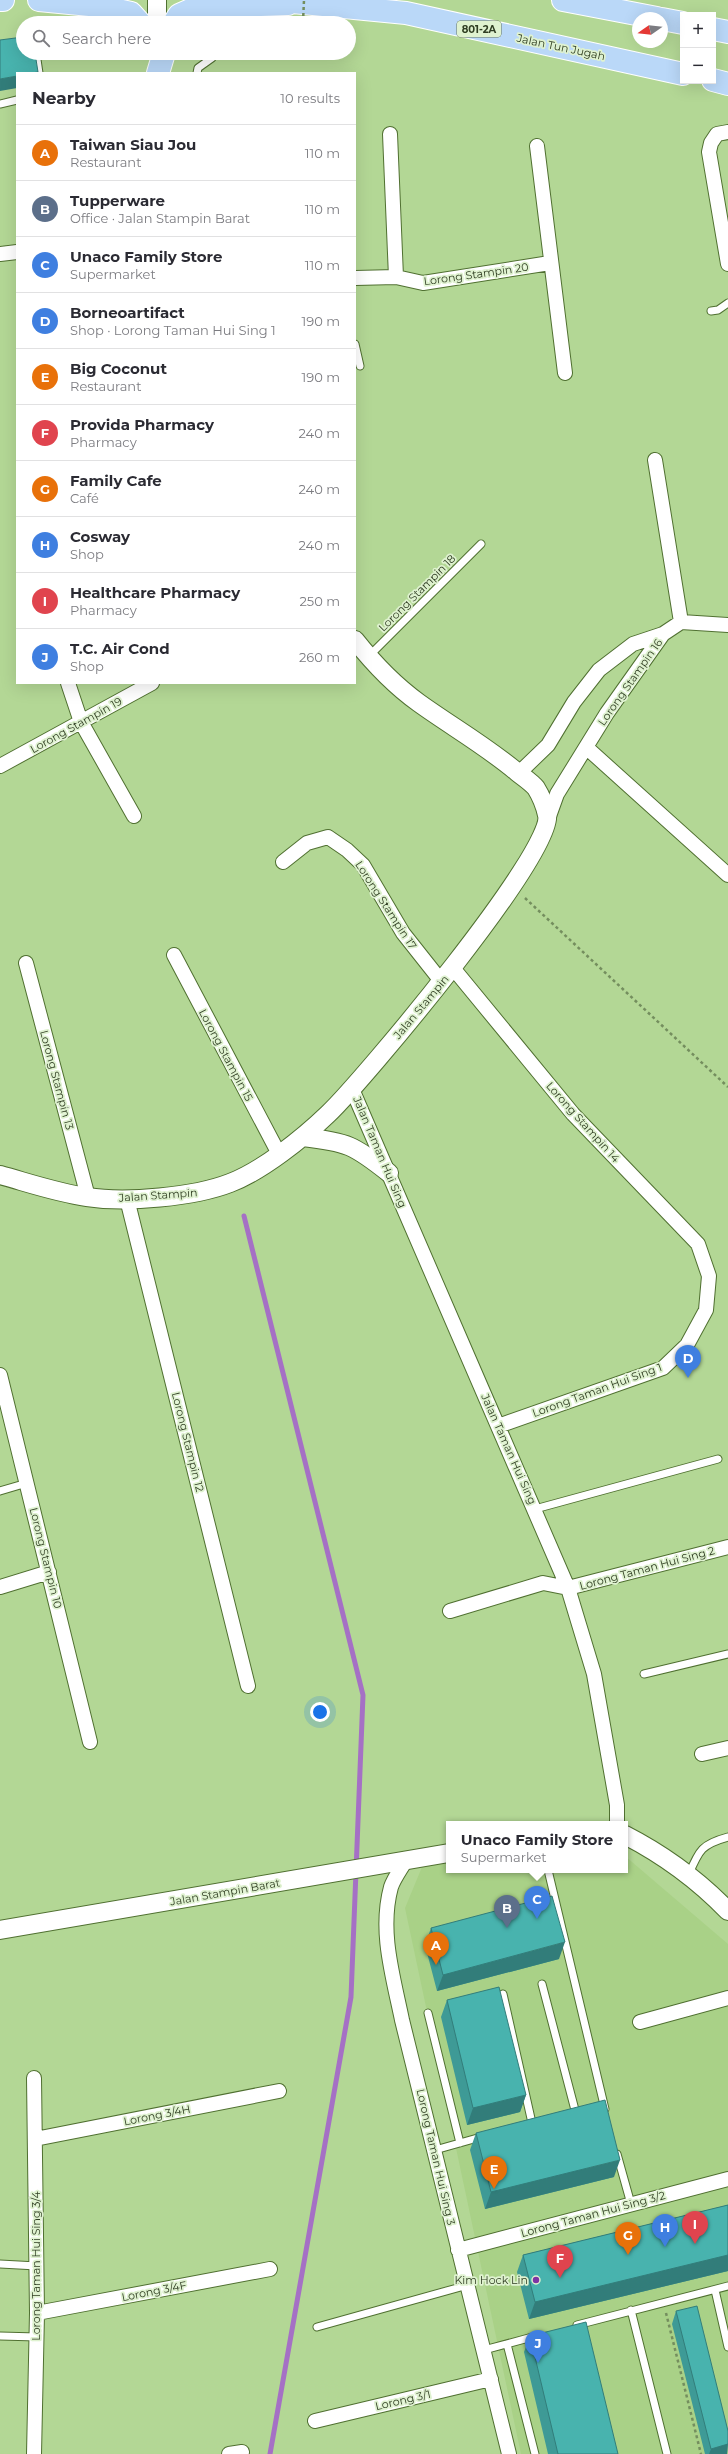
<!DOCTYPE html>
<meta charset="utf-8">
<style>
body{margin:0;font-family:Montserrat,sans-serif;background:#f2f2f3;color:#2b2b33}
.controls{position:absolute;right:12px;top:12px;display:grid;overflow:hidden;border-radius:0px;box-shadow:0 4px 16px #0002}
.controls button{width:36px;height:36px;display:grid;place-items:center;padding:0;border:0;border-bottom:1px solid #e1e1e2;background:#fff;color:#2b2b33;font:20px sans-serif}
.compass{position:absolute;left:632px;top:12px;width:36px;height:36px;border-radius:50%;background:#fff;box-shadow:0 4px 16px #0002;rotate:256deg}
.you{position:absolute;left:320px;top:1712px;width:14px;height:14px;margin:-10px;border:3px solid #fff;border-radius:50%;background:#1a73e8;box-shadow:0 0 0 6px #1a73e833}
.badge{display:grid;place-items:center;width:26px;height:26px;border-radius:50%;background:#1a73e8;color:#fff;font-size:13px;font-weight:700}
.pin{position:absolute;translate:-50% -33px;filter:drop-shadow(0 1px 2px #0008)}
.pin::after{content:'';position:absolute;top:21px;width:14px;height:12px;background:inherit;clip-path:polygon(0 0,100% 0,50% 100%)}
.popup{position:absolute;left:446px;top:1821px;width:182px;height:52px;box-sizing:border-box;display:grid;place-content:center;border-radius:0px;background:#fff;filter:drop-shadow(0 1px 3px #0005);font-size:13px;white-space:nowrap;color:#7c7c81}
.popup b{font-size:15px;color:#2b2b33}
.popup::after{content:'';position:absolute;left:50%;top:100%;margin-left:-8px;border:8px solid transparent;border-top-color:#fff}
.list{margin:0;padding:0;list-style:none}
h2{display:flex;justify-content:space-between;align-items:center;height:52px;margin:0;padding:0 16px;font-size:17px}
h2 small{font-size:13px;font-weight:400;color:#7c7c81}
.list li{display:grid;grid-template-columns:26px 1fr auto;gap:12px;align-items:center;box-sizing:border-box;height:56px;padding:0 16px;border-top:1px solid #e1e1e2}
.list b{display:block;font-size:15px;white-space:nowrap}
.list p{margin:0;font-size:13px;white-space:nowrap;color:#7c7c81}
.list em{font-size:13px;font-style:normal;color:#7c7c81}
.icon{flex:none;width:22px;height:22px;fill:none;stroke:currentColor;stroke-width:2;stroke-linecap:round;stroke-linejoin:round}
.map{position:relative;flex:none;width:728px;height:2454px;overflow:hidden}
.search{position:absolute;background:#fff;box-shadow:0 4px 16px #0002;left:16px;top:16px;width:340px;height:44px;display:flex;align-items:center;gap:10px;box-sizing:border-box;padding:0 14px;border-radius:22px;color:#7c7c81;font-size:15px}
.panel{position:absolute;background:#fff;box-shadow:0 4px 16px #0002;left:16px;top:72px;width:340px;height:612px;border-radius:0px}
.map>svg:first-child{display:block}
.built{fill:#a9d187}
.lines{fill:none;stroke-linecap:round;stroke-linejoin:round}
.stream{stroke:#a570c5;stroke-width:5}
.service-casing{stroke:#507031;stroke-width:9}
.minor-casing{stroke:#507031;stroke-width:16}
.tertiary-casing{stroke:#507031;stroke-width:20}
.trunk-casing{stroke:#fff;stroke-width:24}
.path{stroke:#748e5e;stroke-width:2.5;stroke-dasharray:3 3;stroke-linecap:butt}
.service{stroke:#fff;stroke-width:7}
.minor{stroke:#fff;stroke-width:14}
.tertiary{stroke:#fff;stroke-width:18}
.trunk{stroke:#bad8f8;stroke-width:22}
.path-bridge{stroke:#748e5e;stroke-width:2.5;stroke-dasharray:3 3;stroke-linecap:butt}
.wall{fill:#3e9a96}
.shaded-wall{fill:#327d7a}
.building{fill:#48b3ae;stroke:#327d7a}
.poi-dot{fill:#7d33a5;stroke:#dff2d0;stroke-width:1.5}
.labels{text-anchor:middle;stroke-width:3.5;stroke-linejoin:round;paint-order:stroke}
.shield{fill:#dff2d0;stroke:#647457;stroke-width:1}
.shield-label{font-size:10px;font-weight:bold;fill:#303e23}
.street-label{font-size:11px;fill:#303e23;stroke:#dff2d0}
.poi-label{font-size:11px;fill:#303e23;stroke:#dff2d0;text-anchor:end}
</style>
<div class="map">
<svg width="728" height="2454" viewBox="0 0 728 2454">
<rect width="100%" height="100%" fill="#b3d795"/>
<!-- built -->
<path class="built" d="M 625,1856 L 728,1944 L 728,2454 L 521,2454 L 405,1908 L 422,1867 L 449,1863 L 449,1870 L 625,1870 Z"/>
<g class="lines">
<!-- stream -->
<path class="stream" d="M 244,1216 L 363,1695 L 351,1997 L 270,2454"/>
<!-- service casing -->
<g class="service-casing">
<path id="service" d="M 36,53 L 39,73
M 197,73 L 198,68 L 212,58
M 0,104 L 17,100
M 711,311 L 718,310 L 728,303
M 355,344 L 360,366
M 368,657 L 481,544
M 0,1491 L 27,1483
M 535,1509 L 718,1459
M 644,1674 L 728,1654
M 548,1870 L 605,2109
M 689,1874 C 699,1850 702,1844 728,1837
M 542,1984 L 575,2110
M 503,1994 L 532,2123
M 428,2013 L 460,2143
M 435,2150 L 481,2137
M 617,2154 L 631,2204
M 0,2264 L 37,2266
M 715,2290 L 728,2347
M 631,2310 L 667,2454
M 577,2325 L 728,2286
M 317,2327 L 468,2285
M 0,2336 L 37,2337
M 507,2344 L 535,2454
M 484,2350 L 536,2336"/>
</g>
<!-- minor casing -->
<g class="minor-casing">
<path id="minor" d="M 728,132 L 717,134 L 711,143 L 709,152 L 728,264
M 390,134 L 396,277
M 537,146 L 565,373
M 0,254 L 17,252
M 355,278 L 396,277 L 423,283 L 550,263
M 655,460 L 681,622
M 68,683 L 81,722 L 134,816
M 587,748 L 728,875
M 0,766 L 152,683
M 519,773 L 548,745 L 574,702 L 599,670 L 633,644 L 663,634
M 548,819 L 557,794 L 607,713 L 663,634 L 681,622 L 728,625
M 283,862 L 307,843 L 328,837 L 347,850 L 363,865 L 403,933 L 441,981
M 174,955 L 279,1154
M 26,963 L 88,1197
M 453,968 L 573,1114 L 698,1244 L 709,1276 L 706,1310 L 687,1345 L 663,1368 L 498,1426
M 352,1089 L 568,1588 L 594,1674 L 617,1805 L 617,1824
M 127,1199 L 248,1686
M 0,1375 L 90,1742
M 0,1587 L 49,1572
M 450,1611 L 543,1583 L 568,1588 L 728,1547
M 702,1754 L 728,1748
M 406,1860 C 401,1869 394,1878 391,1887 C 379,1931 393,1976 402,2020 L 509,2454
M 640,2022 L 728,1998
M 35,2139 L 279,2091
M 458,2250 L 728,2179
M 37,2313 L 270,2269
M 315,2421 L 491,2379
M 34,2454 L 37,2313 L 34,2078
M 229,2454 L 242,2452"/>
</g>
<!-- tertiary casing -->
<g class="tertiary-casing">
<path id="tertiary" d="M 157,0 L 157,23
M 303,1137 C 347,1142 354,1145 389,1173
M 0,1175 C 29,1183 58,1193 87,1197 C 126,1203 194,1197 230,1183 C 262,1171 303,1138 328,1114 C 362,1082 556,850 547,815 C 545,806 541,796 536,788 C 531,782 523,777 517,772 C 486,746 451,726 419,703 C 394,685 374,664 355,640
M 625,1835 C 664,1855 697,1879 728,1911
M 0,1930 L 449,1853"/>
</g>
<!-- trunk casing -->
<g class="trunk-casing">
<path id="trunk" d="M 0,0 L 3,0
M 39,0 L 100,6 L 131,13 L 140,23
M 272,0 L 406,13 L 683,74
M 563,0 L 657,18
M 662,19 L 683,23
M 174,23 L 179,15 L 197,7 L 288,4
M 713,29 L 728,32
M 158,73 L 164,53
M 713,80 L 728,84"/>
</g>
<!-- path -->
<path class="path" d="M 525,898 L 728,1087
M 666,2313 L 701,2454"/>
<!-- service -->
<use href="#service" class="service"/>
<!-- minor -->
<use href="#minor" class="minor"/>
<!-- tertiary -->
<use href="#tertiary" class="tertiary"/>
<!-- trunk -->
<use href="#trunk" class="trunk"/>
<!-- path-bridge -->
<path class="path-bridge" d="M 303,22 L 304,0"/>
</g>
<!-- wall -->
<path class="wall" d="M 431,1928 L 559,1959 L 437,1991 L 425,1945 Z
M 447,2000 L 526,2095 L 520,2112 L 467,2125 L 441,2017 Z
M 476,2133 L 614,2177 L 485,2209 L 470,2150 Z
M 728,2205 L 728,2271 L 529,2319 L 517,2272 L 523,2255 Z
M 676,2311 L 728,2431 L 727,2454 L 705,2454 L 672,2324 Z
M 530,2336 L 618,2454 L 548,2454 L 524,2352 Z"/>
<!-- shaded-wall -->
<path class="shaded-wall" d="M 17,76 L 17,88 L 0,91 L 0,79 Z
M 565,1942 L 559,1959 L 437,1991 L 443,1975 Z
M 526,2095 L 520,2112 L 467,2125 L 473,2108 Z
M 620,2160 L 614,2177 L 485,2209 L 491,2192 Z
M 728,2255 L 728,2271 L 529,2319 L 535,2302 Z
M 728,2444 L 727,2454 L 709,2454 L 711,2449 Z"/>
<!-- building -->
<path class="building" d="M 23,37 L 23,53 L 35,53 L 38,72 L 31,73 L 17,73 L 17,76 L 0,79 L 0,40 Z
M 552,1896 L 565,1942 L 443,1975 L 431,1928 Z
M 499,1987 L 526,2095 L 473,2108 L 447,2000 Z
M 605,2100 L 620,2160 L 491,2192 L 476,2133 Z
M 728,2205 L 728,2255 L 535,2302 L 523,2255 Z
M 697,2306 L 728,2431 L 728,2444 L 711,2449 L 676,2311 Z
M 586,2322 L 618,2454 L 558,2454 L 530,2336 Z"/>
<!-- markers -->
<circle class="poi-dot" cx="536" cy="2280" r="4"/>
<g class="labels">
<!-- shield labels -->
<rect class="shield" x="457" y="21" width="44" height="16" rx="3"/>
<g class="shield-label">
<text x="479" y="33">801-2A</text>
</g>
<!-- street labels -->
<g class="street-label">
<text transform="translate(561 47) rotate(12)" y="4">Jalan Tun Jugah</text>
<text transform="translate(476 274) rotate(-8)" y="4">Lorong Stampin 20</text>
<text transform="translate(417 593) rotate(-45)" y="4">Lorong Stampin 18</text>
<text transform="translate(630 682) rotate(-55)" y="4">Lorong Stampin 16</text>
<text transform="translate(76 725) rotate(-29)" y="4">Lorong Stampin 19</text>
<text transform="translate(386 905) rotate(57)" y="4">Lorong Stampin 17</text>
<text transform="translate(421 1007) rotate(-50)" y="4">Jalan Stampin</text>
<text transform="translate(226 1055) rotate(62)" y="4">Lorong Stampin 15</text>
<text transform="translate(57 1080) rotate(75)" y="4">Lorong Stampin 13</text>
<text transform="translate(583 1122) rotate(48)" y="4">Lorong Stampin 14</text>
<text transform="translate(380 1152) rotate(67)" y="4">Jalan Taman Hui Sing</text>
<text transform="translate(158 1195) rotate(-4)" y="4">Jalan Stampin</text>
<text transform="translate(597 1390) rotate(-20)" y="4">Lorong Taman Hui Sing 1</text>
<text transform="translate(188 1442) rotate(76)" y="4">Lorong Stampin 12</text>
<text transform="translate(509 1449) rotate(66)" y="4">Jalan Taman Hui Sing</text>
<text transform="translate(46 1558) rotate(76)" y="4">Lorong Stampin 10</text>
<text transform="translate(647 1568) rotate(-15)" y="4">Lorong Taman Hui Sing 2</text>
<text transform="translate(225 1892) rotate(-10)" y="4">Jalan Stampin Barat</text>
<text transform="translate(157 2115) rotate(-11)" y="4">Lorong 3/4H</text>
<text transform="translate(436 2157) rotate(77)" y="4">Lorong Taman Hui Sing 3</text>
<text transform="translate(593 2214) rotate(-15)" y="4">Lorong Taman Hui Sing 3/2</text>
<text transform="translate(36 2266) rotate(-90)" y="4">Lorong Taman Hui Sing 3/4</text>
<text transform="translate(154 2291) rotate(-11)" y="4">Lorong 3/4F</text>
<text transform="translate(403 2400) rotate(-13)" y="4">Lorong 3/1</text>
</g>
<!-- poi labels -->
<g class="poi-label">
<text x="528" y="2284">Kim Hock Lin</text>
</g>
</g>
</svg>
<div class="controls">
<button>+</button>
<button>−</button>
</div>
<svg class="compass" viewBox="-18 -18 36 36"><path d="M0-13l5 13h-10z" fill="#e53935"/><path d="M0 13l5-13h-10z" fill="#7c7c81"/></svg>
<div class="you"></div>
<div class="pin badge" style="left:436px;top:1965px;background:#e8710a">A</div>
<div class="pin badge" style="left:507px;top:1928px;background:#5c6f8a">B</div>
<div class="pin badge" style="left:537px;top:1919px;background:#3f7fe0">C</div>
<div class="popup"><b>Unaco Family Store</b>Supermarket</div>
<div class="pin badge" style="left:688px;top:1378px;background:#3f7fe0">D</div>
<div class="pin badge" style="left:494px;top:2189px;background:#e8710a">E</div>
<div class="pin badge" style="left:560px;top:2278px;background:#e0444e">F</div>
<div class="pin badge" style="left:628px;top:2255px;background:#e8710a">G</div>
<div class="pin badge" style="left:665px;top:2247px;background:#3f7fe0">H</div>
<div class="pin badge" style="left:695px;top:2244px;background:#e0444e">I</div>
<div class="pin badge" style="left:538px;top:2363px;background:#3f7fe0">J</div>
<div class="search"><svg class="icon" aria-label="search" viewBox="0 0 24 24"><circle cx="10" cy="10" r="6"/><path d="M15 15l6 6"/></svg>Search here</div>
<section class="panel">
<h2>Nearby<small>10 results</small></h2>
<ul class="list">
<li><span class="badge" style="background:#e8710a">A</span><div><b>Taiwan Siau Jou</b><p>Restaurant</p></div><em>110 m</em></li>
<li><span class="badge" style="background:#5c6f8a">B</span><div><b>Tupperware</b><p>Office · Jalan Stampin Barat</p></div><em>110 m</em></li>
<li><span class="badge" style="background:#3f7fe0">C</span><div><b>Unaco Family Store</b><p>Supermarket</p></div><em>110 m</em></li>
<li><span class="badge" style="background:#3f7fe0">D</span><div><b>Borneoartifact</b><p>Shop · Lorong Taman Hui Sing 1</p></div><em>190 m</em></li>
<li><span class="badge" style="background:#e8710a">E</span><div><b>Big Coconut</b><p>Restaurant</p></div><em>190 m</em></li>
<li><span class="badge" style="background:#e0444e">F</span><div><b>Provida Pharmacy</b><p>Pharmacy</p></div><em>240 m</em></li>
<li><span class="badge" style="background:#e8710a">G</span><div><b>Family Cafe</b><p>Café</p></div><em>240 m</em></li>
<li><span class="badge" style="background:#3f7fe0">H</span><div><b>Cosway</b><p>Shop</p></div><em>240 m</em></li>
<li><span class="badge" style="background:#e0444e">I</span><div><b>Healthcare Pharmacy</b><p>Pharmacy</p></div><em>250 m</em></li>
<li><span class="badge" style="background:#3f7fe0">J</span><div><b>T.C. Air Cond</b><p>Shop</p></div><em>260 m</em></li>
</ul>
</section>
</div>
